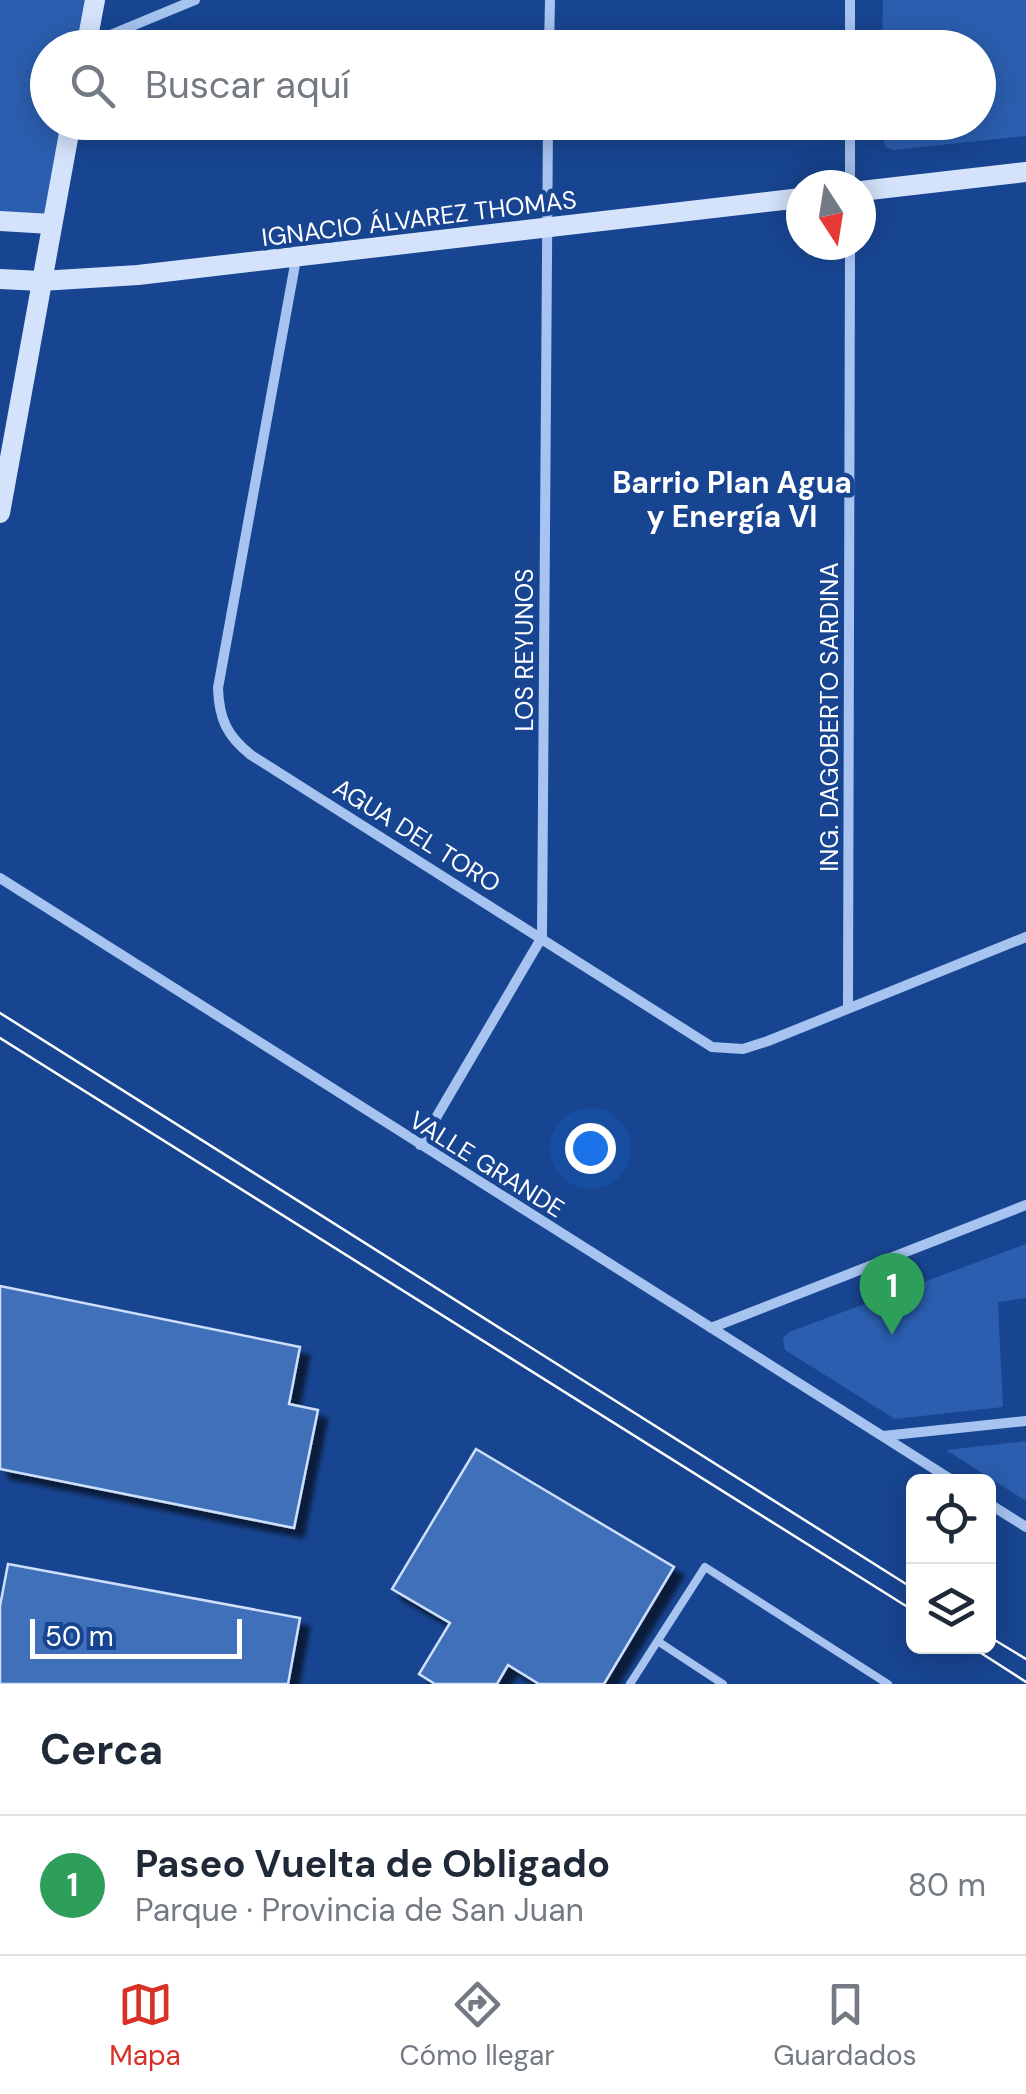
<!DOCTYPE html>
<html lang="es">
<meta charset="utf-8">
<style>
body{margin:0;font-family:"DM Sans",sans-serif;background:#f6f6f7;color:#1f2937}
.controls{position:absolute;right:30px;bottom:30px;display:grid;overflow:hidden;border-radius:15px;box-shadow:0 5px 25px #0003}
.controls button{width:90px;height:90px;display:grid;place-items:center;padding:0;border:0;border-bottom:2px solid #e0e1e3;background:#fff;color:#1f2937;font:50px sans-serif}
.compass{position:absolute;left:786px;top:170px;width:90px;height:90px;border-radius:50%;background:#fff;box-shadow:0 5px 25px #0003;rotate:168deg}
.scale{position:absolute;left:30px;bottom:25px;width:212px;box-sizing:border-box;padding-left:10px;border:5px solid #fff;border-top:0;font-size:28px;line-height:35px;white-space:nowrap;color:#fff;-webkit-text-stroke:8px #184591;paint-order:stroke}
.you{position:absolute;left:590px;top:1148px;width:35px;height:35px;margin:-25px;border:8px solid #fff;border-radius:50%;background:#1a73e8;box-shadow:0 0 0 15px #1a73e833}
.badge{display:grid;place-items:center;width:65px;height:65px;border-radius:50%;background:#d93025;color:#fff;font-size:32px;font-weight:700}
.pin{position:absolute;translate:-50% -82px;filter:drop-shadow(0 2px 5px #0008)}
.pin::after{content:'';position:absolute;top:52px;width:35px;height:30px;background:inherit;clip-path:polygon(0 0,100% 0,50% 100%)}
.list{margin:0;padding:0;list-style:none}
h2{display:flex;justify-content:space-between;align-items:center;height:130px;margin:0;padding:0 40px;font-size:42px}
h2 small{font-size:32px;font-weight:400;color:#747a83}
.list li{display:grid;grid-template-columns:65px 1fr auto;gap:30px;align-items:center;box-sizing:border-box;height:140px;padding:0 40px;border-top:2px solid #e0e1e3}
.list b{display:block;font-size:38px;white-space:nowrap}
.list p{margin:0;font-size:32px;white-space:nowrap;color:#747a83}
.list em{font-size:32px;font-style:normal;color:#747a83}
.icon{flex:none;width:55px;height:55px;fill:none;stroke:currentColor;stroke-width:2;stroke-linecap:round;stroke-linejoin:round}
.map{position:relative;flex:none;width:1026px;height:1684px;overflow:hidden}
.search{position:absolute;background:#fff;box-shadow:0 5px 25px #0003;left:30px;right:30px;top:30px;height:110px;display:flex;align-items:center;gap:25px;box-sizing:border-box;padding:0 35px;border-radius:55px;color:#747a83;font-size:38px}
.sheet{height:270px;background:#fff}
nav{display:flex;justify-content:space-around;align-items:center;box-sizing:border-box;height:140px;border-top:2px solid #e0e1e3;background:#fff;font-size:28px;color:#747a83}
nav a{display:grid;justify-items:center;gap:5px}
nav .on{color:#d93025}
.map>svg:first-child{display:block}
.green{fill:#2b5eaf}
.building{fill:#416fb9;stroke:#cddffb;stroke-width:2.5;filter:url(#shadow)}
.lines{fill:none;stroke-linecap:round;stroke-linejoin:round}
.lane{stroke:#a7c3ef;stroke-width:8}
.street{stroke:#a7c3ef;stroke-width:10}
.secondary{stroke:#d4e3fb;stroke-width:20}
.tram{stroke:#fff;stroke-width:2.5}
.labels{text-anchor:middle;stroke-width:9;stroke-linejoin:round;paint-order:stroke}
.street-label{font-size:25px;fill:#fff;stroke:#184591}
.quarter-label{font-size:30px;font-weight:bold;fill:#fff;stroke:#184591}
</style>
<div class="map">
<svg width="1026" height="1684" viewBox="0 0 1026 1684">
<defs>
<filter id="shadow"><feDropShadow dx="9" dy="9" stdDeviation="2.5" flood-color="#0009"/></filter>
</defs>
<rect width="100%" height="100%" fill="#184591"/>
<!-- green -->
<path class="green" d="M 0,0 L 95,0 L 85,47 L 48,48 L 48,122 L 71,123 L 51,224 L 0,221 Z
M 883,0 L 1026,0 L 1026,136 L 894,150 L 885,147 L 882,123 L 978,122 L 978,48 L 882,47 Z
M 1026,1244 L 1026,1298 L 998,1302 L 1003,1407 L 895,1419 L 785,1350 L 783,1338 L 789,1332 Z
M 1026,1441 L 1026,1501 L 946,1450 Z"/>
<!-- building -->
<path class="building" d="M 0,1286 L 300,1347 L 289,1404 L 318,1410 L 294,1528 L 0,1469 Z
M 476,1449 L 674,1567 L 604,1684 L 539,1684 L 508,1665 L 497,1684 L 435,1684 L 419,1674 L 450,1623 L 392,1589 Z
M 8,1564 L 300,1618 L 288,1684 L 0,1684 L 0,1606 Z"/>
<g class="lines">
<!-- lane -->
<path class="lane" d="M 659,1642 L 723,1684
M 630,1684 L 705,1567 L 888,1684"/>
<!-- street -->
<path class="street" d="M 86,45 L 195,0
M 549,48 L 550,0
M 850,48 L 850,0
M 850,185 L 850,122
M 296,259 L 218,688 C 219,719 227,736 251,755 L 712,1047 L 743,1049 L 768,1041 L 1026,937
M 0,878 L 955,1482
M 848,1008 L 850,245
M 420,1145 L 542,937 L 548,122
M 711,1328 L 1026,1205
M 883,1436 L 1026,1421
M 988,1503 L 1026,1527"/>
<!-- secondary -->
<path class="secondary" d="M 86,48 L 95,0
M 861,191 L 1026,172
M 0,221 L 51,224
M 0,279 L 41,281 L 138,275 L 801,198
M 0,513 L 71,122"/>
<!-- tram -->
<path class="tram" d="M 0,1013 L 914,1589
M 0,1038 L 914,1611
M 988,1636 L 1026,1659
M 970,1646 L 1026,1682"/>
</g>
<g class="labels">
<!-- street labels -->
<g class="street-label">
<text transform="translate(419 218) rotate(-7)" y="9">IGNACIO ÁLVAREZ THOMAS</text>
<text transform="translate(524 650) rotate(-90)" y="9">LOS REYUNOS</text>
<text transform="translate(829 717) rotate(-90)" y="9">ING. DAGOBERTO SARDINA</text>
<text transform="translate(417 835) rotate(32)" y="9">AGUA DEL TORO</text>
<text transform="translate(487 1164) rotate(32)" y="9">VALLE GRANDE</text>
</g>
<!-- quarter labels -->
<g class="quarter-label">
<text x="732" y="493">Barrio Plan Agua<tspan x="732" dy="34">y Energía VI</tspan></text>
</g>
</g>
</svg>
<div class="controls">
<button><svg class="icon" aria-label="locate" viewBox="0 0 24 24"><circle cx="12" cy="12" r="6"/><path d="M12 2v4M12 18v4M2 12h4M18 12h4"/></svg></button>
<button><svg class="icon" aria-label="layers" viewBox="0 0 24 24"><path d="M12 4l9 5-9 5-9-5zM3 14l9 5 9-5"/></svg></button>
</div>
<svg class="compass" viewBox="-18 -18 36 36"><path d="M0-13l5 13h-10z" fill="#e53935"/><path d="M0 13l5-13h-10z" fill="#747a83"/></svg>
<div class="scale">50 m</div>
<div class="you"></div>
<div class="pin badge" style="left:892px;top:1335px;background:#2e9e5b">1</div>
<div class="search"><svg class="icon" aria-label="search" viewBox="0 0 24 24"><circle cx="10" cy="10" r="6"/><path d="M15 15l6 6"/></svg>Buscar aquí</div>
</div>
<section class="sheet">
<h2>Cerca<small></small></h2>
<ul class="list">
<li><span class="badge" style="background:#2e9e5b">1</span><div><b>Paseo Vuelta de Obligado</b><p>Parque · Provincia de San Juan</p></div><em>80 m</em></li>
</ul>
</section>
<nav>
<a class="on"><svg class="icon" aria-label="map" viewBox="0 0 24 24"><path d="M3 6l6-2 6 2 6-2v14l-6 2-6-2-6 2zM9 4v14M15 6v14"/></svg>Mapa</a>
<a><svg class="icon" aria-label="directions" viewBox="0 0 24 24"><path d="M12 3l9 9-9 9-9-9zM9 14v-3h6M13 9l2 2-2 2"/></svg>Cómo llegar</a>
<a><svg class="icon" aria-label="saved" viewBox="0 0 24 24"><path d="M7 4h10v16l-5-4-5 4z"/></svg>Guardados</a>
</nav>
